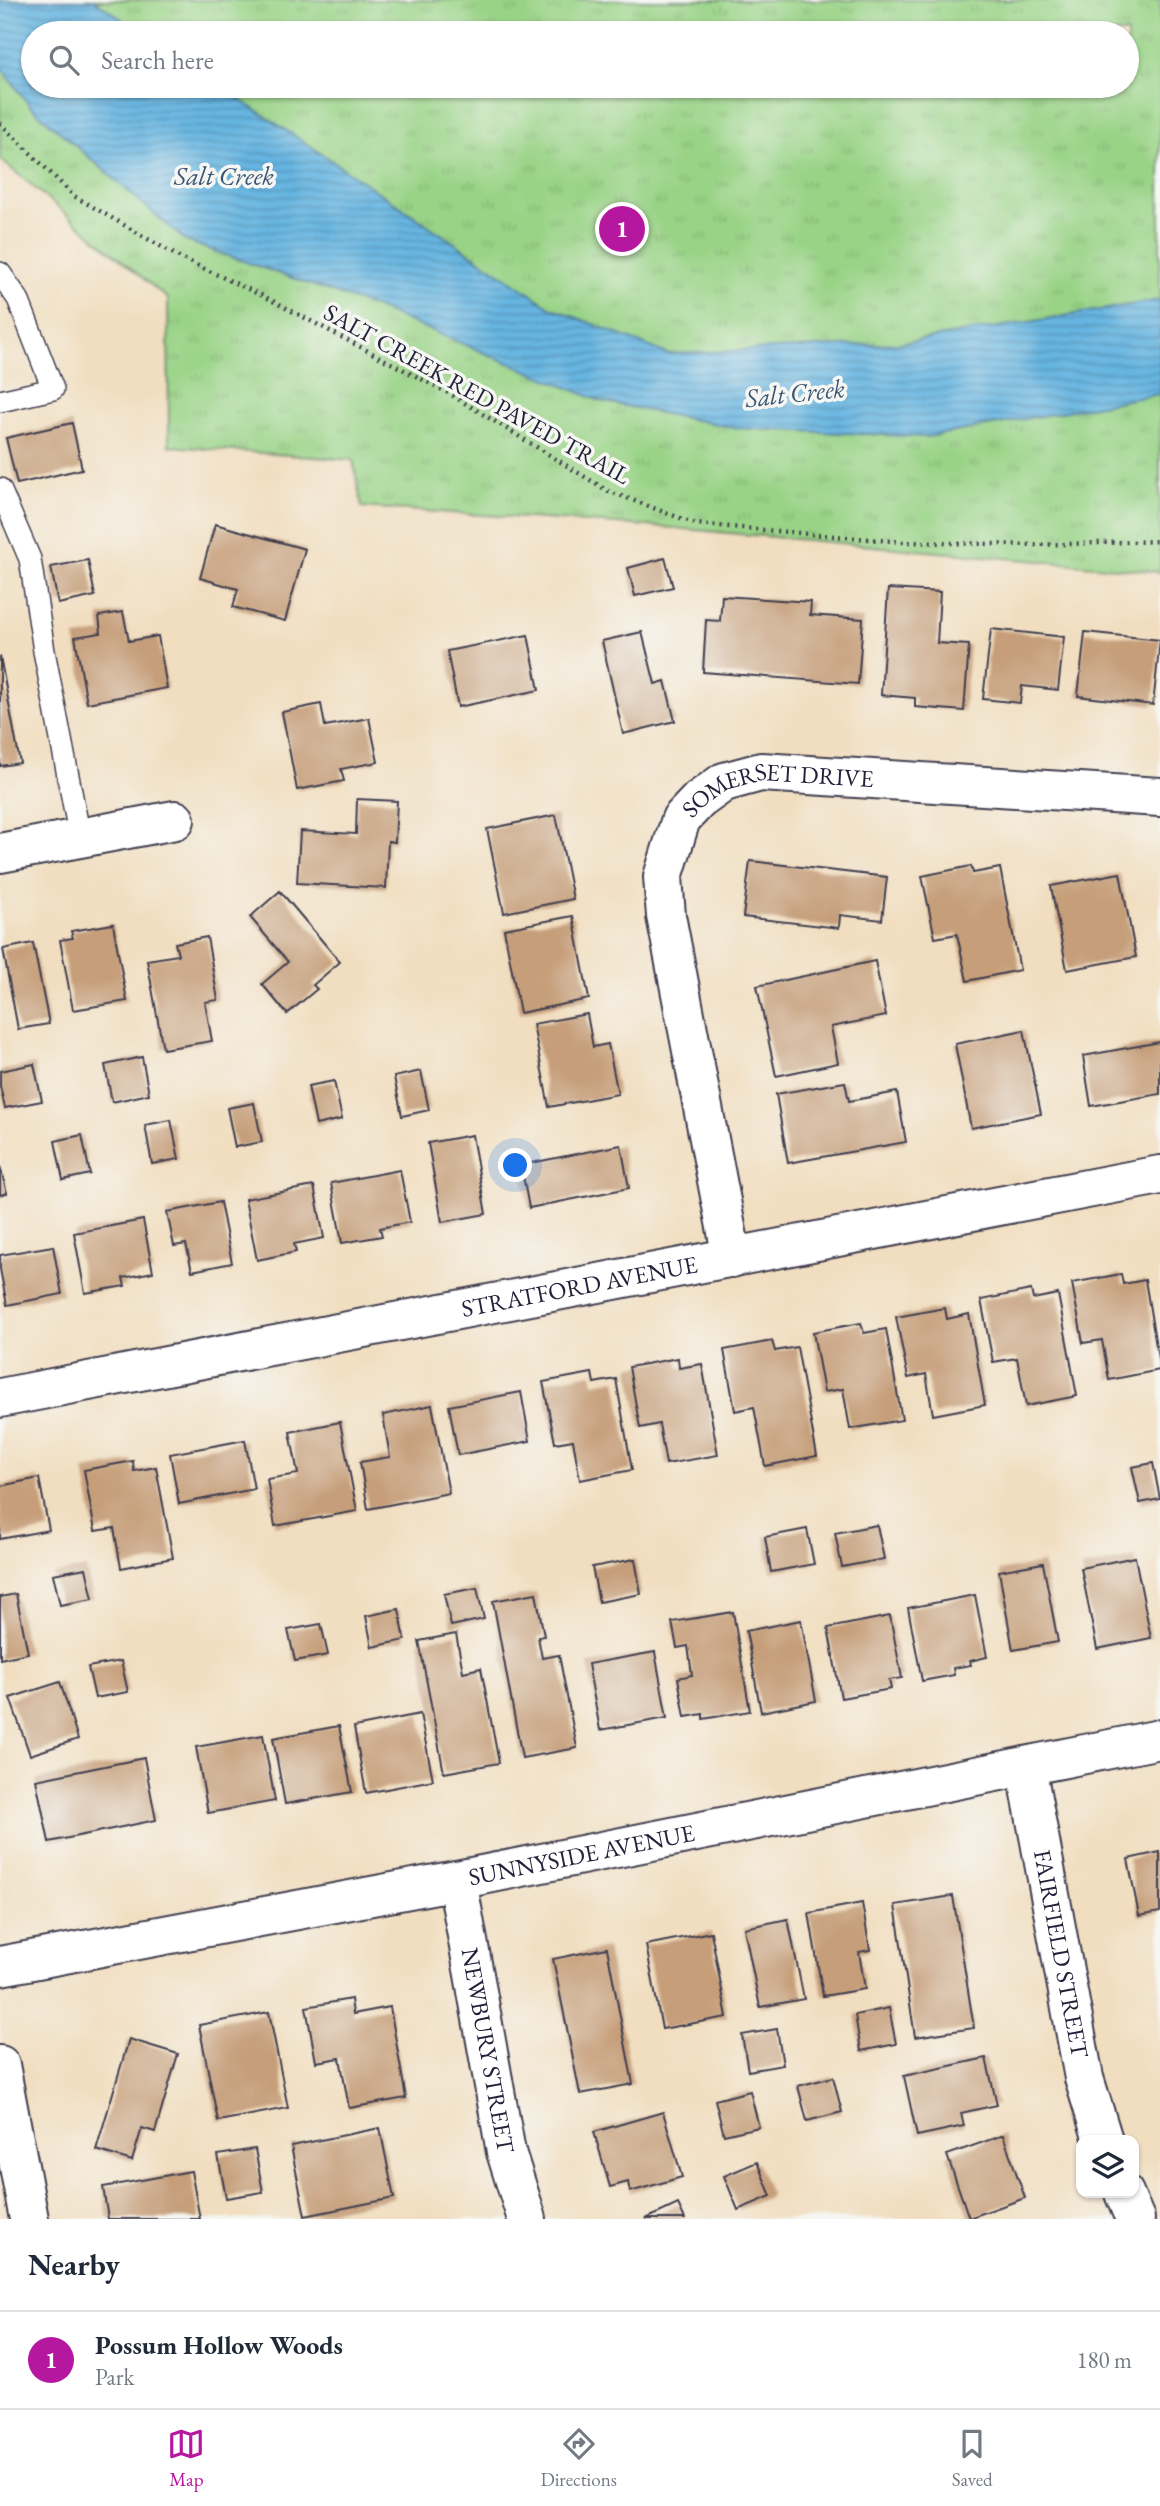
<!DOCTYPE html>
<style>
body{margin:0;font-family:"EB Garamond",serif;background:#f2f2f3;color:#1f2937}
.controls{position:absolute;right:21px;bottom:21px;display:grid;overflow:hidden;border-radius:14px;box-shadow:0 2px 5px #0004}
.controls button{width:63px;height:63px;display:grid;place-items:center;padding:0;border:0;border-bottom:2px solid #e0e1e3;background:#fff;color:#1f2937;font:35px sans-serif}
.you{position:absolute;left:516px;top:1166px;width:24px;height:24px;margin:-18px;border:5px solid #fff;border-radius:50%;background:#1a73e8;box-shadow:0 0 0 10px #1a73e833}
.badge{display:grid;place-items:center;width:46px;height:46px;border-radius:50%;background:#b5179e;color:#fff;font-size:23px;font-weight:700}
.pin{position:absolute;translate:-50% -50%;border:4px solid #fff;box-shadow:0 2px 7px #0006}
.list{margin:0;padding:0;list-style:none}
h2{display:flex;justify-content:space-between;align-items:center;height:91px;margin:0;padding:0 28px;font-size:30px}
h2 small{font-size:23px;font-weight:400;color:#747a83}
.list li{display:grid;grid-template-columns:46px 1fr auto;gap:21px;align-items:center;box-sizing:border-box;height:98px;padding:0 28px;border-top:2px solid #e0e1e3}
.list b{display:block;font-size:26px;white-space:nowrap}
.list p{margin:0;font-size:23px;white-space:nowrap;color:#747a83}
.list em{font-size:23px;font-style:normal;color:#747a83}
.icon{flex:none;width:38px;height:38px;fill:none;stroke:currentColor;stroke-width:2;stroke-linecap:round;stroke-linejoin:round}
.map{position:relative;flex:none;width:1160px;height:2219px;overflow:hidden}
.search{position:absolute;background:#fff;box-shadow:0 2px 5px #0004;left:21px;right:21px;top:21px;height:77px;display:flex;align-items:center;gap:18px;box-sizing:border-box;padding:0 24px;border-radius:38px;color:#747a83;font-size:26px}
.sheet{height:189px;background:#fff}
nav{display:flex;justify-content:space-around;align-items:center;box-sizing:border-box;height:98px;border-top:2px solid #e0e1e3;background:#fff;font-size:19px;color:#747a83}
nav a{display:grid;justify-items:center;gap:4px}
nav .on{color:#b5179e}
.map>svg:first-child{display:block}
.park{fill:url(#park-tufts);stroke:#5e7a60;stroke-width:2;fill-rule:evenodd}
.water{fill:url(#water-rules);stroke:#446c8e;stroke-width:2}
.building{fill:#c69f7a}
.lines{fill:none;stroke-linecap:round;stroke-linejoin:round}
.lane-casing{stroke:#413e4f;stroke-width:24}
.street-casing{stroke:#413e4f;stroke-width:42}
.path{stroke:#413e4f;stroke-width:4.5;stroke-dasharray:2 5;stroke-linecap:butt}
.lane{stroke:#fff;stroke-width:21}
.street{stroke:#fff;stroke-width:38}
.labels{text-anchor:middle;stroke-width:7;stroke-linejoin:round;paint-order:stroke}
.street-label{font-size:24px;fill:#22223b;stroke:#f6f6f2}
.water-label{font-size:26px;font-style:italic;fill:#3a5575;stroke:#f6f6f2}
</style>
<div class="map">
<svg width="1160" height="2219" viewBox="0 0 1160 2219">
<defs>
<pattern id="park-tufts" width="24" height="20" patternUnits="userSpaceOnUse" patternTransform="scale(1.75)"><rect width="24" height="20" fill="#99d386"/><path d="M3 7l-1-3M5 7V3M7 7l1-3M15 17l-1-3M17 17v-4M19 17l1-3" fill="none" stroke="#84b575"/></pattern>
<pattern id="water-rules" width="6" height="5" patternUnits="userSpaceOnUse" patternTransform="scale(1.75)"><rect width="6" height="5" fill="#66b5e1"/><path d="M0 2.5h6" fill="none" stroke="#5493b8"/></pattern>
</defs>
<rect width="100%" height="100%" fill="#f6f6f2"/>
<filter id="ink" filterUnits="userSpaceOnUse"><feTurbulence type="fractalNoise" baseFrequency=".0143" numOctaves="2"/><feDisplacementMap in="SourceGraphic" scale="14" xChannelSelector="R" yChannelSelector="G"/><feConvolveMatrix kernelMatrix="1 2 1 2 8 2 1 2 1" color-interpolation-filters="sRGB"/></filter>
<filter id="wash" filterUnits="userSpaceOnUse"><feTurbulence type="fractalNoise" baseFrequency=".00686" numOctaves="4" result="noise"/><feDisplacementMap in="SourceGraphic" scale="28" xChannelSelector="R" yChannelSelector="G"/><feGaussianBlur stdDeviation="1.57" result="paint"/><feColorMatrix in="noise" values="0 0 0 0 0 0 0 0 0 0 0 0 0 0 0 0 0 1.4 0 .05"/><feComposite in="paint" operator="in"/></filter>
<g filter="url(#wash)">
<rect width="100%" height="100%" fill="#f1dec0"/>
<!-- park -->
<path class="park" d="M 0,0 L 1160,0 L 1160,572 L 662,527 L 362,507 L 353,460 L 169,446 L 168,299 L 0,159 ZM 33,33 L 1127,33 L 1127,86 L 33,86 Z"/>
<!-- water -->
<path class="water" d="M 0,0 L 94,0 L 142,33 L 33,33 L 33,86 L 220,86 L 550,307 L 668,354 L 902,343 L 1160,300 L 1160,394 L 927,437 L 736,428 L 600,401 L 372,306 L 186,241 L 30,106 L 0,66 Z"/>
<g id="blocks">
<!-- building -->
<path class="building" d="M 72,423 L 82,469 L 17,484 L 6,438 Z
M 215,524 L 305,549 L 285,621 L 233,607 L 238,589 L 200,578 Z
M 665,558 L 673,587 L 635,596 L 628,568 Z
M 88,560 L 95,596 L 58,604 L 51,567 Z
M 888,589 L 940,592 L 937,643 L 969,645 L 964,711 L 915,707 L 915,698 L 881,695 Z
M 722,596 L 811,602 L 810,615 L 863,619 L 858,684 L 703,672 L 706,620 L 720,621 Z
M 123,612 L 129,641 L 158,636 L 167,688 L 87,703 L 75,637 L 101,633 L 99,616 Z
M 991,629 L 1064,637 L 1058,690 L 1022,686 L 1020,703 L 983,699 Z
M 642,632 L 655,684 L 665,681 L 675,721 L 623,734 L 602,641 Z
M 1085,632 L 1160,640 L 1153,705 L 1078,696 Z
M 528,635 L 539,690 L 458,707 L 447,651 Z
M 0,656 L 20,763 L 0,766 Z
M 321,704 L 325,726 L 369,718 L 378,762 L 341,769 L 344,781 L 297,790 L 282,712 Z
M 357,799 L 397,801 L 395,842 L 388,841 L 386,888 L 297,883 L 300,831 L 356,834 Z
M 556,815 L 573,899 L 504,913 L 487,829 Z
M 750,861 L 887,877 L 882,920 L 840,915 L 839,928 L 743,917 Z
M 971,866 L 973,873 L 1000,868 L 1020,970 L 967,981 L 957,934 L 935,938 L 922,876 Z
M 1120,873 L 1136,957 L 1067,970 L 1051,886 Z
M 280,891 L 340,962 L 313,985 L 317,989 L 287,1014 L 262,984 L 288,962 L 250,917 Z
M 573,916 L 589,999 L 520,1013 L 504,929 Z
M 113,924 L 127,1001 L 73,1010 L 60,940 L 73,938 L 71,931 Z
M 207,937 L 218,1000 L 205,1002 L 212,1041 L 163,1049 L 147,960 L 178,955 L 175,943 Z
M 33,943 L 49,1024 L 18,1029 L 3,949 Z
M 875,961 L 886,1016 L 831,1027 L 838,1063 L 776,1076 L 757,986 Z
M 587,1014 L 593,1047 L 608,1044 L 618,1094 L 549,1107 L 533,1024 Z
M 1024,1030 L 1041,1114 L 971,1128 L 955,1044 Z
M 1160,1042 L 1160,1094 L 1091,1106 L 1083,1056 Z
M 142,1057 L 149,1094 L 112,1102 L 105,1065 Z
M 34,1064 L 42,1101 L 5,1108 L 0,1086 L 0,1071 Z
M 421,1071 L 429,1110 L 402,1116 L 394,1077 Z
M 334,1081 L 342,1119 L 316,1125 L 308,1086 Z
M 845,1082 L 849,1101 L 897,1092 L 906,1142 L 788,1163 L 776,1094 Z
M 254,1103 L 262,1142 L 235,1147 L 227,1108 Z
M 171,1120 L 179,1159 L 152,1164 L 145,1125 Z
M 82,1135 L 90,1174 L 63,1180 L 55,1141 Z
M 472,1135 L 486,1214 L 442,1222 L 428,1143 Z
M 621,1145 L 629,1188 L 529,1208 L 521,1165 Z
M 0,1166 L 7,1193 L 0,1195 Z
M 400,1170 L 410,1222 L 380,1228 L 382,1236 L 342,1243 L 331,1183 Z
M 314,1186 L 324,1238 L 294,1244 L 296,1252 L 257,1260 L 245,1199 Z
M 220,1202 L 232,1263 L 192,1271 L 186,1244 L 174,1246 L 167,1212 Z
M 143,1220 L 153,1272 L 123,1278 L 125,1286 L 85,1293 L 74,1233 Z
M 53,1246 L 62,1294 L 7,1305 L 0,1269 L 0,1255 Z
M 1121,1274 L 1123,1284 L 1145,1280 L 1160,1370 L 1109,1380 L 1102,1340 L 1083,1343 L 1072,1283 Z
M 1031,1290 L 1033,1299 L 1058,1294 L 1077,1396 L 1026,1406 L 1017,1358 L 993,1362 L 981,1300 Z
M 945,1308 L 947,1319 L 969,1314 L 985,1405 L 933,1415 L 926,1374 L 908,1378 L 896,1317 Z
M 861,1323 L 864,1333 L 886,1329 L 902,1420 L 850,1429 L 843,1389 L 824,1392 L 813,1332 Z
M 772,1341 L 775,1351 L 797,1347 L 817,1456 L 765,1466 L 754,1407 L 735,1411 L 724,1350 Z
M 678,1358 L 679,1368 L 702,1364 L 718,1455 L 666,1464 L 659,1424 L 640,1428 L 629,1367 Z
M 592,1373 L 594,1383 L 616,1379 L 632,1470 L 580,1480 L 573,1440 L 555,1443 L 543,1382 Z
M 521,1392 L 530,1441 L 458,1455 L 449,1406 Z
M 432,1405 L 449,1493 L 368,1509 L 360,1462 L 390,1457 L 383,1415 Z
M 340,1422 L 357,1511 L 275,1526 L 267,1479 L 298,1474 L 290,1432 Z
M 245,1440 L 254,1489 L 179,1504 L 170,1454 Z
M 133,1461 L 134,1471 L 156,1467 L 173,1558 L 121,1568 L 114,1528 L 95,1531 L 84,1470 Z
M 1153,1463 L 1160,1499 L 1140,1503 L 1132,1467 Z
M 39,1478 L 49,1530 L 0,1539 L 0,1486 Z
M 877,1525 L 884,1559 L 842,1567 L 835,1533 Z
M 807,1529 L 814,1564 L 771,1572 L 765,1537 Z
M 1135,1557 L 1151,1638 L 1097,1649 L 1081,1568 Z
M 635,1559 L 641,1594 L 599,1602 L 592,1567 Z
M 1043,1563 L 1058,1642 L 1013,1650 L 999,1571 Z
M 86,1568 L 93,1599 L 60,1605 L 53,1574 Z
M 477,1588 L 484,1619 L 451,1626 L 444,1594 Z
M 536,1593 L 544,1636 L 538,1637 L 542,1658 L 559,1655 L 577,1748 L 522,1758 L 493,1601 Z
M 16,1594 L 28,1653 L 0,1659 L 0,1597 Z
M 975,1595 L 987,1657 L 970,1661 L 971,1665 L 953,1668 L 954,1675 L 922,1681 L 908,1608 Z
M 399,1609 L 405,1640 L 372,1647 L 366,1616 Z
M 733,1612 L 750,1711 L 703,1719 L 703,1714 L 685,1717 L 678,1678 L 692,1675 L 688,1646 L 677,1648 L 672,1622 Z
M 890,1616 L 902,1678 L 889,1680 L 891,1689 L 841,1698 L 828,1628 Z
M 801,1620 L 816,1701 L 761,1712 L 746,1631 Z
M 321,1624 L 328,1655 L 295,1661 L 288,1630 Z
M 456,1634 L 463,1672 L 481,1668 L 499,1763 L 444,1773 L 419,1641 Z
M 655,1652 L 667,1718 L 600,1730 L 588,1664 Z
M 121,1661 L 128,1692 L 95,1698 L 88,1667 Z
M 60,1682 L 78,1739 L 30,1755 L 10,1698 Z
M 420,1714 L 433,1780 L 366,1793 L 354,1727 Z
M 339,1726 L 352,1792 L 285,1804 L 273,1738 Z
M 263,1735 L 275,1801 L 208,1813 L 196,1747 Z
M 144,1758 L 156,1820 L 49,1842 L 36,1780 Z
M 1160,1852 L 1160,1912 L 1139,1916 L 1128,1859 Z
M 953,1896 L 974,2028 L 915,2037 L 895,1905 Z
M 862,1903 L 870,1950 L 859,1952 L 865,1989 L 823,1996 L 809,1913 Z
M 788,1919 L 804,1999 L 760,2007 L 744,1928 Z
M 711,1932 L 727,2017 L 662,2029 L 646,1945 Z
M 607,1948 L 633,2084 L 580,2094 L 553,1959 Z
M 351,1999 L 353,2014 L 390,2007 L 406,2098 L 349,2108 L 340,2058 L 316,2062 L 306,2007 Z
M 889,2008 L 896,2044 L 861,2051 L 855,2015 Z
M 269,2012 L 288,2108 L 218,2121 L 199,2025 Z
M 777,2029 L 783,2065 L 748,2071 L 742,2035 Z
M 129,2039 L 178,2054 L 155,2132 L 142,2128 L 132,2161 L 96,2150 Z
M 986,2058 L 997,2105 L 961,2113 L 964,2126 L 917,2136 L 904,2076 Z
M 833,2077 L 842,2112 L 807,2121 L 798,2086 Z
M 750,2091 L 759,2127 L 724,2135 L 715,2100 Z
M 663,2112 L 682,2177 L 630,2192 L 628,2182 L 610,2187 L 594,2132 Z
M 380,2128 L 394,2198 L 305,2216 L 291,2146 Z
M 1003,2135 L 1025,2198 L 969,2218 L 947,2155 Z
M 255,2149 L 263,2192 L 226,2198 L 218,2155 Z
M 757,2162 L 771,2196 L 738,2210 L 724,2176 Z
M 191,2171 L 200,2219 L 108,2219 L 103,2187 Z
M 678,2204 L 685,2219 L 646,2219 Z"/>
</g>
</g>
<g filter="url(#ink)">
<use href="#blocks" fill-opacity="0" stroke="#413e4f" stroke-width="2"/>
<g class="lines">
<!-- lane casing -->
<g class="lane-casing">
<path id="lane" d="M 0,273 L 18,299 L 53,389 L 0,401
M 0,489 L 30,559 L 44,651 L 80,838"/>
</g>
<!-- street casing -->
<g class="street-casing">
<g id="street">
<path d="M 0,853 L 175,820"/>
<path id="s1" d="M 732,1258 L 666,916 L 663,877 L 681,819 L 699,800 L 724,782 L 761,772 L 1160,797"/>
<path id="s2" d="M 0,1398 L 1160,1175"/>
<path id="s3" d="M 1026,1766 L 1084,2078 L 1103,2140"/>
<path id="s4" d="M 457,1880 L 506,2152 L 527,2219"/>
<path id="s5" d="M 0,1966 L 457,1880 L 1160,1739"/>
<path d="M 0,2065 L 29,2219"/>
<path d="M 1124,2193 L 1135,2219"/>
</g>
</g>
<!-- path -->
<path class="path" d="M 0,123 L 74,196 L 179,257 L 265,297 L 450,394 L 608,491 L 696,524 L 903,542 L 1036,545 L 1160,541"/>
<!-- lane -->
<use href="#lane" class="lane"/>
<!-- street -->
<use href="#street" class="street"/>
</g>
</g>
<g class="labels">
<!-- street labels -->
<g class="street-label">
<text transform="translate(477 394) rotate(29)" y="8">SALT CREEK RED PAVED TRAIL</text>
<text dy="8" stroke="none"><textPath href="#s1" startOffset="556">SOMERSET DRIVE</textPath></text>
<text dy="8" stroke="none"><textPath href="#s2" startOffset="590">STRATFORD AVENUE</textPath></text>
<text dy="8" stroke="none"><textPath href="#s5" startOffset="592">SUNNYSIDE AVENUE</textPath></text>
<text dy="8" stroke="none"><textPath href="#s3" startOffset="191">FAIRFIELD STREET</textPath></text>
<text dy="8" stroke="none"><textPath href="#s4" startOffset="173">NEWBURY STREET</textPath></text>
</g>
<!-- water labels -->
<g class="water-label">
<text x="224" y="185">Salt Creek</text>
<text transform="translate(795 393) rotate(-6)" y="9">Salt Creek</text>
</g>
</g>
</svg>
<div class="controls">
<button><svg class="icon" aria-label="layers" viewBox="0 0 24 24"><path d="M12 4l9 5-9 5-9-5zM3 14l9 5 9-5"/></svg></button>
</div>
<div class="you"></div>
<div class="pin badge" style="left:622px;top:229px">1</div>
<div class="search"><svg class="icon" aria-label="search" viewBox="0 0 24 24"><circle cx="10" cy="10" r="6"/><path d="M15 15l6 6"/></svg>Search here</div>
</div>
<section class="sheet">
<h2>Nearby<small></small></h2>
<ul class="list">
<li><span class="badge">1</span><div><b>Possum Hollow Woods</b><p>Park</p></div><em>180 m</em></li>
</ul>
</section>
<nav>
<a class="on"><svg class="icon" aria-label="map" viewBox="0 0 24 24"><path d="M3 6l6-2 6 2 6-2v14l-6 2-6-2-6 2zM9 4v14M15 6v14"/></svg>Map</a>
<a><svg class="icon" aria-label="directions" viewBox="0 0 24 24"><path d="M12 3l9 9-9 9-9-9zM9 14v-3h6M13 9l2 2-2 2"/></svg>Directions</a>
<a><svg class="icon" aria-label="saved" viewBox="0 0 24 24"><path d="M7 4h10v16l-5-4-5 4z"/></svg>Saved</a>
</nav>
